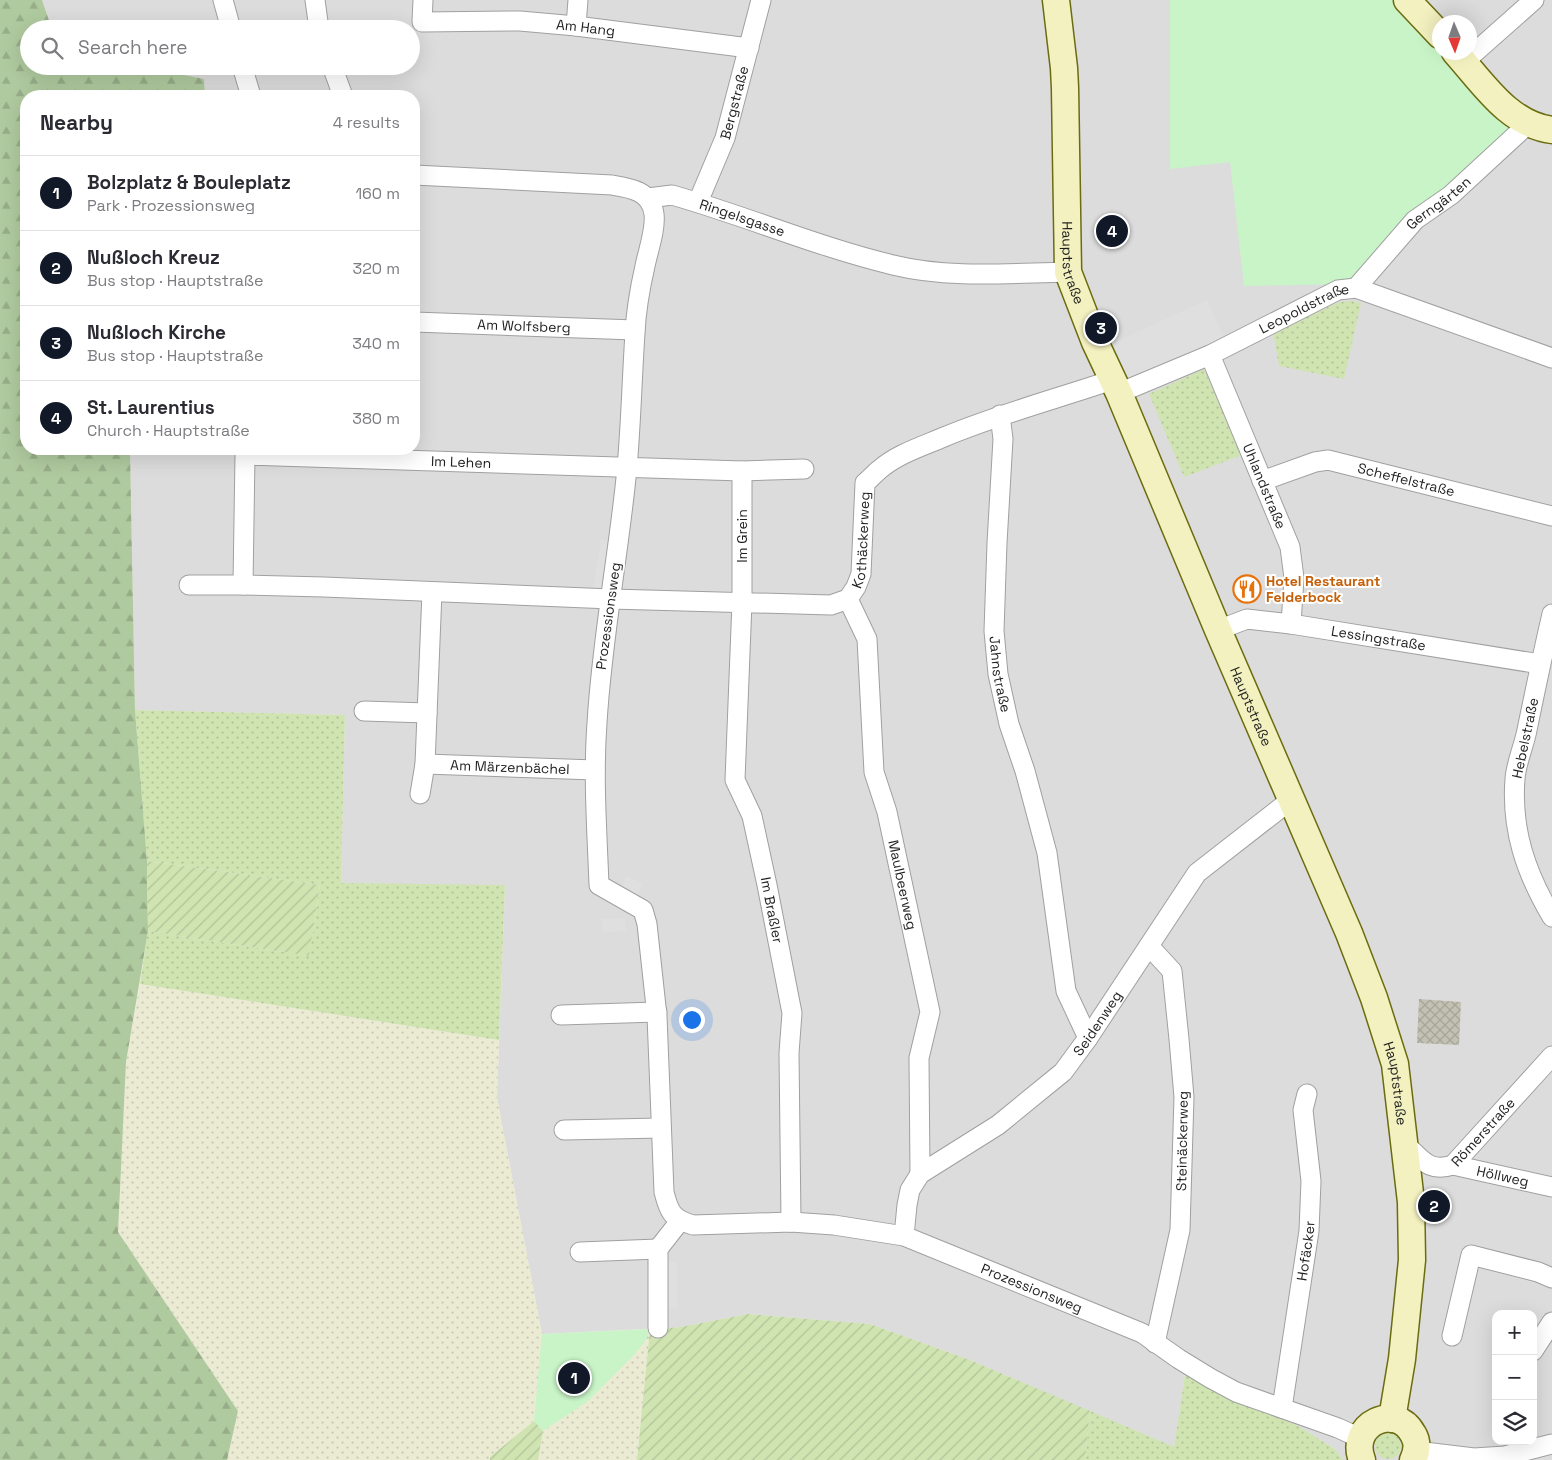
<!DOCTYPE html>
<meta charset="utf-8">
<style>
body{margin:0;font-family:"Space Grotesk",sans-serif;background:#f7f7f7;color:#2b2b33}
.controls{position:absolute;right:15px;bottom:15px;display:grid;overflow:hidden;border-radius:10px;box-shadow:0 5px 20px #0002}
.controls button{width:45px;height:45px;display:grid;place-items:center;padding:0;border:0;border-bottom:1px solid #e1e1e2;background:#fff;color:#2b2b33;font:25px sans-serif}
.compass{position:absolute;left:1432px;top:15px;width:45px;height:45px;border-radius:50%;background:#fff;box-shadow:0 5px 20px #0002;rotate:178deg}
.you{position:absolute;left:691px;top:1019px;width:18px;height:18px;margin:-12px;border:4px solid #fff;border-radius:50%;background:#1a73e8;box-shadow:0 0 0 8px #1a73e833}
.badge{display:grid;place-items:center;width:32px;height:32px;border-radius:50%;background:#111827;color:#fff;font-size:16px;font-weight:700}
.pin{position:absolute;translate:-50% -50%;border:2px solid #fff;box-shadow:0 1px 5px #0006}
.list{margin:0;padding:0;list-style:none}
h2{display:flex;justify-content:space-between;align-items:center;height:65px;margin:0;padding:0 20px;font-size:21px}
h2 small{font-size:16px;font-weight:400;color:#7c7c81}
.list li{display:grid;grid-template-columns:32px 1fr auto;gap:15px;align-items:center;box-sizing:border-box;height:75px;padding:0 20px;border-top:1px solid #e1e1e2}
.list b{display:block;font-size:19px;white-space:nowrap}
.list p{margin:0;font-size:16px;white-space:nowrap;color:#7c7c81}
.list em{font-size:16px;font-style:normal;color:#7c7c81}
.icon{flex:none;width:28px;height:28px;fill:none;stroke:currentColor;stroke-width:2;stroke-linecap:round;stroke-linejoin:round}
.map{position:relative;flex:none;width:1552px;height:1460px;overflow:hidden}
.search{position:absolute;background:#fff;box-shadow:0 5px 20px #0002;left:20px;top:20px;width:400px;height:55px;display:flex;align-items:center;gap:12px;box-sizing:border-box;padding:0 18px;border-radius:28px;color:#7c7c81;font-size:19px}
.panel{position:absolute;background:#fff;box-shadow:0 5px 20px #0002;left:20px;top:90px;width:400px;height:365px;border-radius:20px}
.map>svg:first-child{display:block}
.residential{fill:#dddcdc;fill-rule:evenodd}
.construction{fill:url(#construction-cross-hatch)}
.farmland{fill:url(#farmland-dots)}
.grass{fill:url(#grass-dots)}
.forest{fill:url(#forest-firs)}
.park{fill:#c8f4c7}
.garden{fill:url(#garden-furrows)}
.parking{fill:#dfdfdf}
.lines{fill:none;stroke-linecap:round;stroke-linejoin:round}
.street-casing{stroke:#a0a0a0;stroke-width:21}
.secondary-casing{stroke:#6b6c10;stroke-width:29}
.street{stroke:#fff;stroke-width:19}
.secondary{stroke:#f3f1bf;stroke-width:26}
.labels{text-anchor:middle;stroke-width:4;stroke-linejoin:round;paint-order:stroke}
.street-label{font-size:14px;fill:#1f1f1f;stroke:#fff}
.food-label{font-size:14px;font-weight:bold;fill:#c56008;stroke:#fff;text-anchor:start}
</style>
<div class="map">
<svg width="1552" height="1460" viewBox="0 0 1552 1460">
<defs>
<pattern id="construction-cross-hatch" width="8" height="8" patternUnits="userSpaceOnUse" patternTransform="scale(1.25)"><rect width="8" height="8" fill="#c2c1b2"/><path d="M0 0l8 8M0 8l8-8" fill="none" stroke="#a6a599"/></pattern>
<pattern id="farmland-dots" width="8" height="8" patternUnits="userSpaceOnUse" patternTransform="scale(1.25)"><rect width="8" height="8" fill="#ebebd3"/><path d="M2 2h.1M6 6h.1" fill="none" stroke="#c9c9b5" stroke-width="1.8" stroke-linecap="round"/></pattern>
<pattern id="grass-dots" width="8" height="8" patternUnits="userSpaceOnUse" patternTransform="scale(1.25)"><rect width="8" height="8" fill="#cfe4b1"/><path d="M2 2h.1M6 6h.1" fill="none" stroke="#b1c398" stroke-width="1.8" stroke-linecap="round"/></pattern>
<pattern id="forest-firs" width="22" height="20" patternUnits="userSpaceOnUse" patternTransform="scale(1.25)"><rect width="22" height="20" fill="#b0ca9f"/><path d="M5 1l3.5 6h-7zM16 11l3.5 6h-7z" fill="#97ad88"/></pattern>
<pattern id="garden-furrows" width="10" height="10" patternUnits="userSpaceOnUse" patternTransform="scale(1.25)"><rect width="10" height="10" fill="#cfe4b1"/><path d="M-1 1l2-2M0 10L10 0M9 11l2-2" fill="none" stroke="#b1c398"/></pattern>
</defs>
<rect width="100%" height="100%" fill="#efebe6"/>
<!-- residential -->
<path class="residential" d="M 42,0 L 1552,0 L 1552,1460 L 1343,1460 L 1335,1449 L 1298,1426 L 1185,1375 L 1174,1448 L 970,1360 L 870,1324 L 748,1314 L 681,1327 L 542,1334 L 497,1098 L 505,886 L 341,883 L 345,715 L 135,710 L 130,449 L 414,449 L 414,96 L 205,96 L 204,79 L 140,66 L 411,66 L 411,29 L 52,29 ZM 1440,22 L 1470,22 L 1470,52 L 1440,52 ZM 1496,1314 L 1533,1314 L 1533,1441 L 1496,1441 Z"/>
<!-- construction -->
<path class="construction" d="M 1419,999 L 1461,1002 L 1459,1045 L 1417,1043 Z"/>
<!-- farmland -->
<path class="farmland" d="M 140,984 L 499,1040 L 497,1098 L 542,1334 L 534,1421 L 491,1457 L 490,1460 L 227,1460 L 238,1411 L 118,1232 L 126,1062 Z
M 650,1329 L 637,1460 L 538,1460 L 543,1431 L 587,1402 Z"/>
<!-- grass -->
<path class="grass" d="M 1352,301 L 1361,303 L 1344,379 L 1279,366 L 1273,332 L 1339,302 Z
M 1204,369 L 1242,455 L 1184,477 L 1149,394 Z
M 135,710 L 345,715 L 341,883 L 505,885 L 499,1040 L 140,984 L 148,931 L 309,956 L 320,885 L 147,861 Z
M 1185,1375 L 1298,1426 L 1335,1449 L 1343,1460 L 1085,1460 L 1090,1411 L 1174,1447 Z
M1375 1446a13 13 0 1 1 26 0a13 13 0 1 1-26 0Z"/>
<!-- forest -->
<path class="forest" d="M 0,0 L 42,0 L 52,29 L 29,29 L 29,66 L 140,66 L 204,79 L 205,96 L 26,96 L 26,449 L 130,449 L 135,710 L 147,861 L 148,931 L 126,1062 L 118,1232 L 238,1411 L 227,1460 L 0,1460 Z"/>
<!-- park -->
<path class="park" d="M 1170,0 L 1397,0 L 1439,46 L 1440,52 L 1445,53 L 1515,128 L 1353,284 L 1244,286 L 1230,162 L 1170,169 Z
M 650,1329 L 646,1340 L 634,1355 L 587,1402 L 543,1431 L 534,1421 L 542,1334 Z"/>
<!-- garden -->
<path class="garden" d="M 147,861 L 320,885 L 309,956 L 148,931 Z
M 748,1314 L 870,1324 L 970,1360 L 1090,1411 L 1085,1460 L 637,1460 L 650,1329 L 681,1327 Z
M 534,1421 L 543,1431 L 538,1460 L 490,1460 L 490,1457 Z"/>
<!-- parking -->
<path class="parking" d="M 1207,300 L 1224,338 L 1127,381 L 1111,344 Z
M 601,540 L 614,541 L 605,591 L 593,590 Z
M 627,876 L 643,884 L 637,895 L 621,887 Z
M 625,918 L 626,931 L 603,932 L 602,919 Z
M 666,1262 L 677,1262 L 677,1308 L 666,1308 Z"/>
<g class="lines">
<!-- street casing -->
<g class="street-casing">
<g id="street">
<path d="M 223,0 L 231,29"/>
<path d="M 315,0 L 319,29"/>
<path id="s1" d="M 423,0 L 422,22 L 520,21 L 576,26 L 749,48"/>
<path d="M 576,26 L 578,0"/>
<path d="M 1464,62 L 1534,0"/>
<path d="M 242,66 L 251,96"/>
<path d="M 332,66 L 343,96"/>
<path id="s2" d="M 414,175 L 612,185 C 631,188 651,191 654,214 C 656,229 648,251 645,266 C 640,288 636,310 635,333 C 632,378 631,423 627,468 C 619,553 602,637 597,723 C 593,777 597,831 599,885 L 643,910 L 647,924 L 657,1016 L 664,1192 C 669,1212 672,1219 693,1225 L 791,1222 L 834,1225 L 904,1236 L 1142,1333 L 1179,1359 L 1210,1378 L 1236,1392 L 1338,1428 L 1360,1438"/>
<path id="s3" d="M 648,198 L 672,195 C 746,216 818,247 893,265 C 950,279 1010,273 1068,272"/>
<path id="s4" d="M 698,202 L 725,138 L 761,0"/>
<path id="s5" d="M 1356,288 L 1415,220 L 1451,195 L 1528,124"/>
<path id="s6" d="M 414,322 L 635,330"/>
<path id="s7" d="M 1210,355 L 1290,547 L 1294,578 L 1291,624"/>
<path id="s8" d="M 1119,393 L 1210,355 L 1338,290 L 1356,288 L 1552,358"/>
<path id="s9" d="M 1000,415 L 1003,439 L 997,543 L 994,631 L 998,674 L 1009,724 L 1025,771 L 1047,853 L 1066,991 L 1088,1038"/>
<path d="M 742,471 L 804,469"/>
<path id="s10" d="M 1262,481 L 1315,462 L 1328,460 L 1552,516"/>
<path d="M 189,585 L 243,585"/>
<path id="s11" d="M 848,599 L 867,639 L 874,772 L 887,812 L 930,1012 L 919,1058 L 920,1174"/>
<path d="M 1552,614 C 1543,653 1535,691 1527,730 C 1524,746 1516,763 1515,779 C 1511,830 1526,873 1552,917"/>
<path id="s12" d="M 1218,630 L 1247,619 L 1291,624 L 1540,664"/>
<path d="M 364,711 L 427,713"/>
<path id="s13" d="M 425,764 L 595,770"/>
<path d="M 420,794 L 425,764 L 432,592"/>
<path d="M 1149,946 L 1172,971 L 1179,1039 L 1184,1097 L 1180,1230 L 1155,1343"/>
<path d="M 561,1015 L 657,1012"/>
<path d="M 564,1130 L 661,1128"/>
<path id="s14" d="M 1405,1144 C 1422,1159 1428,1173 1453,1165 L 1552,1056"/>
<path id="s15" d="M 1453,1165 L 1552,1187"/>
<path id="s16" d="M 791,1222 L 789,1053 L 792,1013 L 767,885 L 752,816 L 735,780 L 742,602 L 742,471 L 245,455 L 243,585 L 324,587 L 611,599 L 831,605 L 848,599 L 856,587 L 861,574 L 865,483 C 870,479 874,474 879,470 C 897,454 923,446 944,437 C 999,414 1056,399 1112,380"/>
<path id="s17" d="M 904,1236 L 907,1205 L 910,1190 L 920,1174 L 998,1125 L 1063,1072 L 1088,1038 L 1197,873 L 1292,799"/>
<path d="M 580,1252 L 658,1249"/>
<path d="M 658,1328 L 658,1249 L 680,1221"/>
<path d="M 1452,1336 L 1471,1255 L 1538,1272 L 1552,1278"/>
<path d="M 1533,1351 L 1552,1322"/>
<path id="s18" d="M 1282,1408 L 1309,1231 L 1311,1181 L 1303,1110 L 1307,1094"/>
<path d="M 1416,1451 L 1474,1458 L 1505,1456 L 1552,1444"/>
</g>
</g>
<!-- secondary casing -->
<g class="secondary-casing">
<g id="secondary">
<path id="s19" d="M 1056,0 L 1064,68 L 1065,88 L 1068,272 L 1095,342 L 1119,393 L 1218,630 L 1349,933 L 1374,998 L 1395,1064 L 1411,1202 L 1412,1260 L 1402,1359 L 1392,1419"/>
<path d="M 1407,0 L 1440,35"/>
<path d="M 1455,52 C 1483,83 1508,124 1552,130"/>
<path d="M 1362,1460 C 1348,1424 1396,1402 1413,1434 C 1418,1442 1417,1452 1413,1460"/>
</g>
</g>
<!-- street -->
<use href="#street" class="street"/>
<!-- secondary -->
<use href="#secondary" class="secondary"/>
</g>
<!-- icons -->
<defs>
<g id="restaurant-ring" transform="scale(1.4375)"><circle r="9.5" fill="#fff" stroke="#e8710a" stroke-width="1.5"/><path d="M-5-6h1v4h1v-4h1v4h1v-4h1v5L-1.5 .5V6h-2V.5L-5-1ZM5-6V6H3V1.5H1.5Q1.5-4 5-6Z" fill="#e8710a"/></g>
</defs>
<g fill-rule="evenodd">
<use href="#restaurant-ring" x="1247" y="589"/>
</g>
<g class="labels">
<!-- street labels -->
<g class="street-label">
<text dy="5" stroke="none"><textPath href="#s1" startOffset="186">Am Hang</textPath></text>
<text dy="5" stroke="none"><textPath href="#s4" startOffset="106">Bergstraße</textPath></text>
<text dy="5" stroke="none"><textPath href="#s5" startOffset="119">Gerngärten</textPath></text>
<text dy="5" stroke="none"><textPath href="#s3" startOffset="98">Ringelsgasse</textPath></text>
<text dy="5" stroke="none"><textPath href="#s19" startOffset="264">Hauptstraße</textPath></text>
<text dy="5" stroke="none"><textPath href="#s8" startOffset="204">Leopoldstraße</textPath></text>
<text dy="5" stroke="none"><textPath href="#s6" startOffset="110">Am Wolfsberg</textPath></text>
<text transform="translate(461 462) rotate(2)" y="5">Im Lehen</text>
<text dy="5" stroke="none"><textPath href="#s10" startOffset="150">Scheffelstraße</textPath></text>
<text dy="5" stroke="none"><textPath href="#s7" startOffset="142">Uhlandstraße</textPath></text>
<text transform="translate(742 536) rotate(-90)" y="5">Im Grein</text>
<text dy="5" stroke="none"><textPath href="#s16" startOffset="2055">Kothäckerweg</textPath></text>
<text transform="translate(608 616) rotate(-82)" y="5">Prozessionsweg</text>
<text dy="5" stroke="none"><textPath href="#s12" startOffset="164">Lessingstraße</textPath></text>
<text dy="5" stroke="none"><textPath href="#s9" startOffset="260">Jahnstraße</textPath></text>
<text dy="5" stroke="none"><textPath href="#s19" startOffset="744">Hauptstraße</textPath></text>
<text transform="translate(1525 738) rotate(-78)" y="5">Hebelstraße</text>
<text dy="5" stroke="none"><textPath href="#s13" startOffset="85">Am Märzenbächel</textPath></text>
<text dy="5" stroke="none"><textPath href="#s11" startOffset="294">Maulbeerweg</textPath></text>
<text transform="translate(772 910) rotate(79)" y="5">Im Braßler</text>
<text dy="5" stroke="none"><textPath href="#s17" startOffset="301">Seidenweg</textPath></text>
<text dy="5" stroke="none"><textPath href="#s19" startOffset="1149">Hauptstraße</textPath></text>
<text dy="5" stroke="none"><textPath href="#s14" startOffset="101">Römerstraße</textPath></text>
<text transform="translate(1182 1141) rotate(-89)" y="5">Steinäckerweg</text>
<text dy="5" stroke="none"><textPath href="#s15" startOffset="51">Höllweg</textPath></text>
<text dy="5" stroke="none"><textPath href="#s18" startOffset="159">Hofäcker</textPath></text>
<text dy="5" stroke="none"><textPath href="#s2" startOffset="1660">Prozessionsweg</textPath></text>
</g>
<!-- food labels -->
<g class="food-label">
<text x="1266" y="586">Hotel Restaurant<tspan x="1266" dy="16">Felderbock</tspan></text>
</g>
</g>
</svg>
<div class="controls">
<button>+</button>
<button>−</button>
<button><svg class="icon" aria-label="layers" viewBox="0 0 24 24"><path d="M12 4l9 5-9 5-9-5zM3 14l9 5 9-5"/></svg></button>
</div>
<svg class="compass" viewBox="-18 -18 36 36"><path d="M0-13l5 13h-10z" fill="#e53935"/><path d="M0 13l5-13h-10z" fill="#7c7c81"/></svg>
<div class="you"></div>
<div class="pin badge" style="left:574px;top:1378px">1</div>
<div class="pin badge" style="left:1434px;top:1206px">2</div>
<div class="pin badge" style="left:1101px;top:328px">3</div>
<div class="pin badge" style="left:1112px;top:231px">4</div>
<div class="search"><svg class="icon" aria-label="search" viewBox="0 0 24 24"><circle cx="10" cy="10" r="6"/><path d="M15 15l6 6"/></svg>Search here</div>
<section class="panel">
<h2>Nearby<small>4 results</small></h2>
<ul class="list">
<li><span class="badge">1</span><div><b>Bolzplatz &amp; Bouleplatz</b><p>Park · Prozessionsweg</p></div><em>160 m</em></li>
<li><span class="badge">2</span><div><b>Nußloch Kreuz</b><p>Bus stop · Hauptstraße</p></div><em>320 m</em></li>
<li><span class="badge">3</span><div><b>Nußloch Kirche</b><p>Bus stop · Hauptstraße</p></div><em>340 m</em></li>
<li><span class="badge">4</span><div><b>St. Laurentius</b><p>Church · Hauptstraße</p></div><em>380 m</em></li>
</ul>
</section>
</div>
